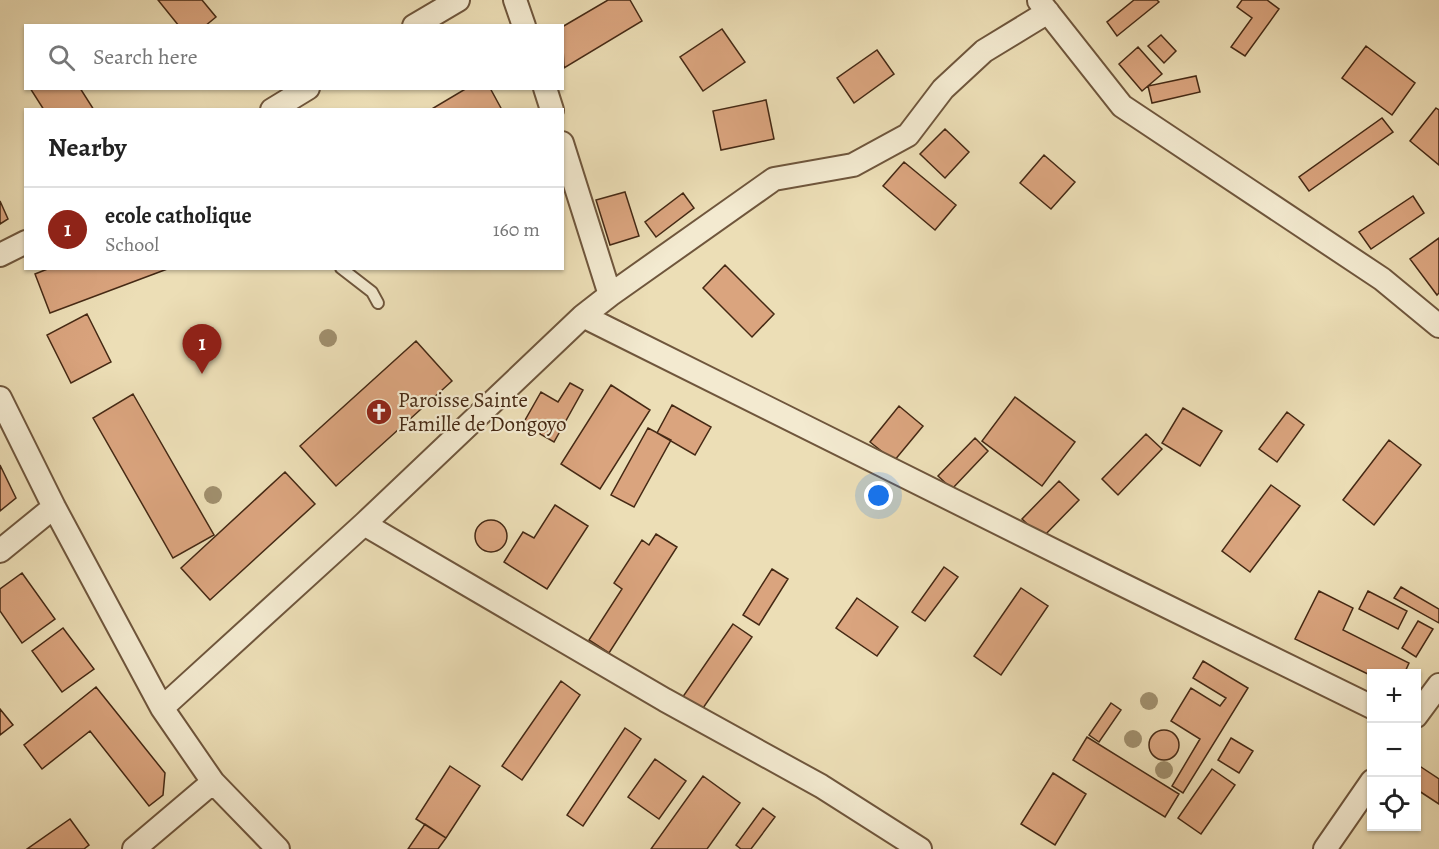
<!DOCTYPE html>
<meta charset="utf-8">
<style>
body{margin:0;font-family:Alegreya,serif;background:#f6f6f6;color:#222}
.controls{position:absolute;right:18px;bottom:18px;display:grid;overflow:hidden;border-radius:0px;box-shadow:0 2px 4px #0004}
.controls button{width:54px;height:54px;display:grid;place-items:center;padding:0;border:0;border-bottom:2px solid #e0e0e0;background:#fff;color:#222;font:30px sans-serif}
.you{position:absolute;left:879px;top:496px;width:21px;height:21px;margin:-15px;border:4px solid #fff;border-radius:50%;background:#1a73e8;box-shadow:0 0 0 9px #1a73e833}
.badge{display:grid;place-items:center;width:39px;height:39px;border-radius:50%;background:#8f2418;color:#fff;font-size:20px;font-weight:700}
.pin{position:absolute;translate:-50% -50px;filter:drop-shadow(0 2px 3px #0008)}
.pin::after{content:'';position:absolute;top:32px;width:21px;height:18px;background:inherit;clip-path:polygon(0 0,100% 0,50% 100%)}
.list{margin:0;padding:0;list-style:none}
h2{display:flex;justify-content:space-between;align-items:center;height:78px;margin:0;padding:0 24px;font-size:26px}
h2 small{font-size:20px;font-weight:400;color:#767676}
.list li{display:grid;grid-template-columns:39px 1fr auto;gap:18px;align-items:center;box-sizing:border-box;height:84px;padding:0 24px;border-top:2px solid #e0e0e0}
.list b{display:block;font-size:22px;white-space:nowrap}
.list p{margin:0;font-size:20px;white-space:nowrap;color:#767676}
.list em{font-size:20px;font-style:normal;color:#767676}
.icon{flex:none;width:33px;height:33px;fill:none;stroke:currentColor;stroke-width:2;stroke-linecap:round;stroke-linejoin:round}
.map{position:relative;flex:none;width:1439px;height:849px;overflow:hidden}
.search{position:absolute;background:#fff;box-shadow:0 2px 4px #0004;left:24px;top:24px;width:540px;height:66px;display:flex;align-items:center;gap:15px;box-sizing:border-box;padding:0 21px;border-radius:0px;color:#767676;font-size:22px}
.panel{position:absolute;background:#fff;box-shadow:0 2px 4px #0004;left:24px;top:108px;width:540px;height:162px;border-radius:0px}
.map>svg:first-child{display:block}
.building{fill:#daa47e;stroke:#452914;stroke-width:1.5}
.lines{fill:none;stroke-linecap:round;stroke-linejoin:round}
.lane-casing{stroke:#6f563c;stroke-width:14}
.street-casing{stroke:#6f563c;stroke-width:26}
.lane{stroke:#f3ead0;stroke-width:10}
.street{stroke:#f3ead0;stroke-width:22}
.tree{fill:#a08f6d}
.labels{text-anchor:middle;stroke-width:4.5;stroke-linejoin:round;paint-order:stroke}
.poi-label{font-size:21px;fill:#452914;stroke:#f3ead0;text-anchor:start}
</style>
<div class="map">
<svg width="1439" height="849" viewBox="0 0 1439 849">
<rect width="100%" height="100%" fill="#ecdeb6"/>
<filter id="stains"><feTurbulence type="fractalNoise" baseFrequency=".00333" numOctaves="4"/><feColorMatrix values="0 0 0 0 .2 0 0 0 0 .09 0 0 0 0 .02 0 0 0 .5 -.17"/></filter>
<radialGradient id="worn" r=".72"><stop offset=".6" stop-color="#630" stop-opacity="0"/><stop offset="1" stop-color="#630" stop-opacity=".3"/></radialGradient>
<!-- building -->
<path class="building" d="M 158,0 L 202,0 L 216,17 L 205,26 L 179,26 Z
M 608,0 L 630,0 L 642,21 L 564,68 L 562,27 Z
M 1134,0 L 1157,0 L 1159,2 L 1117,36 L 1107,22 Z
M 1242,0 L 1267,0 L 1279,9 L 1245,56 L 1231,47 L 1252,18 L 1237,7 Z
M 722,29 L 745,62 L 703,91 L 680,57 Z
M 1161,35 L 1176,51 L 1164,63 L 1148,46 Z
M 1366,46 L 1415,83 L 1392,115 L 1342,78 Z
M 1138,47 L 1162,74 L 1142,91 L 1119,64 Z
M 877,50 L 894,74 L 854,103 L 837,78 Z
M 1196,76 L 1200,92 L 1152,103 L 1148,86 Z
M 30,88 L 80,88 L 94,110 L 44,110 Z
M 467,88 L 490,88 L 502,110 L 430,110 Z
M 766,100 L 774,139 L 721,150 L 713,111 Z
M 1436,108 L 1439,110 L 1439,165 L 1410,141 Z
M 1382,118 L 1393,132 L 1309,191 L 1299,177 Z
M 945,129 L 969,152 L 945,178 L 920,154 Z
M 1044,155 L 1075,182 L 1051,209 L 1020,183 Z
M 904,162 L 956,205 L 935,230 L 883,186 Z
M 625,192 L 639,236 L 610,245 L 596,200 Z
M 683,193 L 694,208 L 656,237 L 645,222 Z
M 1413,196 L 1424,213 L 1371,249 L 1359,232 Z
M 0,201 L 8,219 L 0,224 Z
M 1439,238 L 1439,293 L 1437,295 L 1410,259 Z
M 725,265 L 774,314 L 752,337 L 703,288 Z
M 50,268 L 170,268 L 50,313 L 35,274 Z
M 87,314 L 111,362 L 71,383 L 47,335 Z
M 416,341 L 452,381 L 336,486 L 300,446 Z
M 570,383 L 583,390 L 554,442 L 540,434 L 541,431 L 524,422 L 541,392 L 558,402 Z
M 611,385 L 650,410 L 600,489 L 561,464 Z
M 133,394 L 214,535 L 173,558 L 93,418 Z
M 1015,397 L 1075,442 L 1042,486 L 982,441 Z
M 672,405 L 711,427 L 695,455 L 657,433 Z
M 899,406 L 923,426 L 894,461 L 870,442 Z
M 1183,408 L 1222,431 L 1200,466 L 1162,443 Z
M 1287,412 L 1304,425 L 1277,462 L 1259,449 Z
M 648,428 L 671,440 L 634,507 L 611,495 Z
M 1146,434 L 1162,449 L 1118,495 L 1102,479 Z
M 975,438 L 988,451 L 952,489 L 938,476 Z
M 1389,440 L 1421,465 L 1374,525 L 1343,500 Z
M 0,465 L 16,498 L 0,511 Z
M 285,472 L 315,504 L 210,600 L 181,568 Z
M 1059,481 L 1079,500 L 1042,538 L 1022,519 Z
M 1271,485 L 1300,506 L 1250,572 L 1222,551 Z
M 555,505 L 588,526 L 547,589 L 504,562 L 523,532 L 534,538 Z
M475 536a16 16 0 1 1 32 0a16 16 0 1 1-32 0Z
M 656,534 L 677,547 L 609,653 L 589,640 L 622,589 L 614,583 L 642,540 L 649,545 Z
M 944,567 L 958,577 L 925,621 L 912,612 Z
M 772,569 L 788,579 L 759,625 L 743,615 Z
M 22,573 L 55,619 L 22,643 L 0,611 L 0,589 Z
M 1401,587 L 1439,609 L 1439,623 L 1394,598 Z
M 1021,588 L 1048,606 L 1001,675 L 974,656 Z
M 1319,591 L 1353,608 L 1343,630 L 1409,663 L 1404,674 L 1372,674 L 1372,676 L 1295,639 Z
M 1368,591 L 1407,611 L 1398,629 L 1359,609 Z
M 857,598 L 898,627 L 877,656 L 836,628 Z
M 1418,621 L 1433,629 L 1416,657 L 1402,648 Z
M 733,624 L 752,637 L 701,711 L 682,698 Z
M 63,628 L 94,669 L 62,692 L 32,651 Z
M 1203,661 L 1248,688 L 1183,793 L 1172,786 L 1200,739 L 1171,721 L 1191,688 L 1220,706 L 1226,698 L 1193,678 Z
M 561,681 L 580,695 L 522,780 L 502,766 Z
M 96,687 L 165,773 L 163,795 L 149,806 L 90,731 L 42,769 L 24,745 Z
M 1111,703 L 1121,710 L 1099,742 L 1089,735 Z
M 0,709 L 13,725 L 0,735 Z
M 625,728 L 641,739 L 583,826 L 567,815 Z
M1149 745a15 15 0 1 1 30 0a15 15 0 1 1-30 0Z
M 1087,737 L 1179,794 L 1165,817 L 1073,760 Z
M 1231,738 L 1253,751 L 1239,773 L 1218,760 Z
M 655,759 L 686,781 L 659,819 L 628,797 Z
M 1418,765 L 1439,779 L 1439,804 L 1416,789 Z
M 450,766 L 480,786 L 446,838 L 416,819 Z
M 1212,769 L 1235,785 L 1201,834 L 1178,818 Z
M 1053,773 L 1086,794 L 1055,845 L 1021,824 Z
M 703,776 L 740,803 L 707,849 L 651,849 Z
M 763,808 L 775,817 L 751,849 L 741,849 L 736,845 Z
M 70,819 L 89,845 L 84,849 L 27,849 Z
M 425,824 L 446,838 L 438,849 L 408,849 Z"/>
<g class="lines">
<!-- lane casing -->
<g class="lane-casing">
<path id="lane" d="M 341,268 L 372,292 L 378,303"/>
</g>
<!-- street casing -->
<g class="street-casing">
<path id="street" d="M 515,0 L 524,26
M 1039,1 L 1122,106 L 1382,279 L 1439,326
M 414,26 L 458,0
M 545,88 L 552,110
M 272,110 L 308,88
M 562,143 L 610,295 L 583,316
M 0,255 L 26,242
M 610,295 L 774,179 L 853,165 L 908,135 L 943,89 L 984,51 L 1048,12
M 0,398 L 54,507 L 162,708 L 213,782 L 278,849
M 364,524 L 665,700 L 821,786 L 920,849
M 0,551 L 54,507
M 162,708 L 364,524 L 583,316 L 1111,579 L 1372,707
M 1416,716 L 1439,685
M 134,849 L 213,782
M 1325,849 L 1372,781"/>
</g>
<!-- lane -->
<use href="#lane" class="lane"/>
<!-- street -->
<use href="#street" class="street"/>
</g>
<!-- trees -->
<g class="tree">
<circle cx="328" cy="338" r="9"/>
<circle cx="213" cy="495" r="9"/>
<circle cx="1149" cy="701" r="9"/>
<circle cx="1133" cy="739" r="9"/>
<circle cx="1164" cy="770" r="9"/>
</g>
<!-- icons -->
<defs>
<g id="church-disc" transform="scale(1.35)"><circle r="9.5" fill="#8f2418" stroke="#f3ead0"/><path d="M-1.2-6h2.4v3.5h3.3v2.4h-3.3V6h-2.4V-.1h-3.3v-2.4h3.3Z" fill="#fff"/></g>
</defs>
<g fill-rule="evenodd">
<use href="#church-disc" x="379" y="412"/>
</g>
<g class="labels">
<!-- poi labels -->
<g class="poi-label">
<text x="398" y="407">Paroisse Sainte<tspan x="398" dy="24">Famille de Dongoyo</tspan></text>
</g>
</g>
<rect width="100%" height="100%" filter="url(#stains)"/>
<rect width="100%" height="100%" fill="url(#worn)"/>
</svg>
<div class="controls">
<button>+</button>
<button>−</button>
<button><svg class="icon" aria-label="locate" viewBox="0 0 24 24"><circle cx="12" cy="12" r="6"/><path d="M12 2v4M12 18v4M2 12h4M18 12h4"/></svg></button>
</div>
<div class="you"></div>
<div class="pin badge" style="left:202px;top:374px">1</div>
<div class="search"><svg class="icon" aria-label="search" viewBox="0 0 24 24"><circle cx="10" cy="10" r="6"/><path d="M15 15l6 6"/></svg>Search here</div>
<section class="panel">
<h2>Nearby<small></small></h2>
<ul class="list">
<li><span class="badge">1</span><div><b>ecole catholique</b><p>School</p></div><em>160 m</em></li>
</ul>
</section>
</div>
